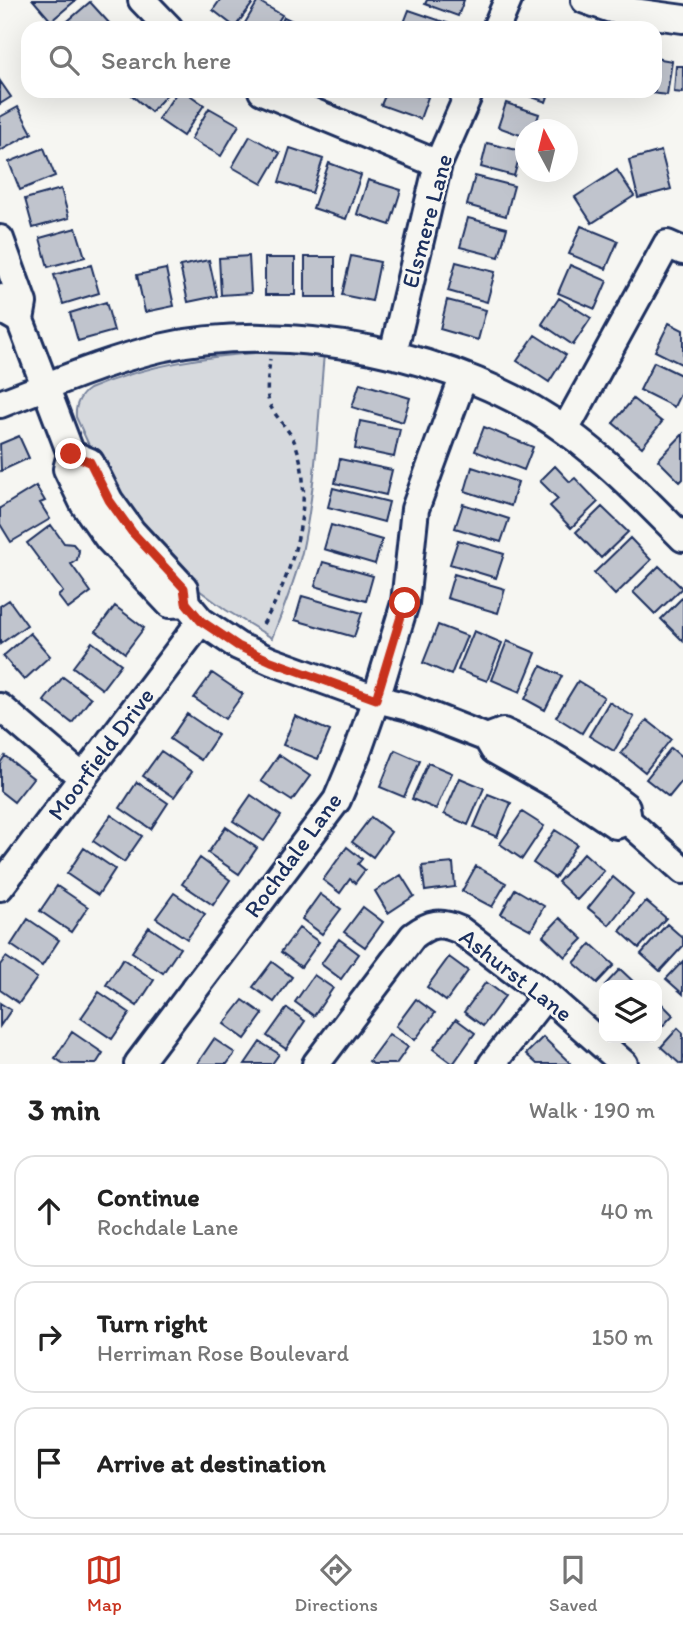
<!DOCTYPE html>
<meta charset="utf-8">
<style>
body{margin:0;font-family:Itim,sans-serif;background:#f6f6f6;color:#222}
.controls{position:absolute;right:21px;bottom:21px;display:grid;overflow:hidden;border-radius:14px;box-shadow:0 7px 28px #0002}
.controls button{width:63px;height:63px;display:grid;place-items:center;padding:0;border:0;border-bottom:2px solid #e0e0e0;background:#fff;color:#222;font:35px sans-serif}
.compass{position:absolute;left:515px;top:119px;width:63px;height:63px;border-radius:50%;background:#fff;box-shadow:0 7px 28px #0002;rotate:353deg}
.stop{position:absolute;width:21px;height:21px;margin:-16px;border:5px solid #c8321e;border-radius:50%;background:#fff}
.stop.end{background:#c8321e;border-color:#fff;box-shadow:0 2px 7px #0008}
.list{margin:0;padding:0;list-style:none}
h2{display:flex;justify-content:space-between;align-items:center;height:91px;margin:0;padding:0 28px;font-size:30px}
h2 small{font-size:23px;font-weight:400;color:#767676}
.list li{display:grid;grid-template-columns:46px 1fr auto;gap:21px;align-items:center;box-sizing:border-box;height:112px;margin:0 14px 14px;padding:0 14px;border:2px solid #e0e0e0;border-radius:21px}
.list b{display:block;font-size:26px;white-space:nowrap}
.list p{margin:0;font-size:23px;white-space:nowrap;color:#767676}
.list em{font-size:23px;font-style:normal;color:#767676}
.icon{flex:none;width:38px;height:38px;fill:none;stroke:currentColor;stroke-width:2;stroke-linecap:round;stroke-linejoin:round}
.map{position:relative;flex:none;width:683px;height:1064px;overflow:hidden}
.search{position:absolute;background:#fff;box-shadow:0 7px 28px #0002;left:21px;right:21px;top:21px;height:77px;display:flex;align-items:center;gap:18px;box-sizing:border-box;padding:0 24px;border-radius:21px;color:#767676;font-size:26px}
.sheet{height:469px;background:#fff}
nav{display:flex;justify-content:space-around;align-items:center;box-sizing:border-box;height:98px;border-top:2px solid #e0e0e0;background:#fff;font-size:19px;color:#767676}
nav a{display:grid;justify-items:center;gap:4px}
nav .on{color:#c8321e}
.map>svg:first-child{display:block}
.green{fill:#d6d9dd;stroke:#78849e;stroke-width:2}
.building{fill:#c0c4cd;stroke:#1b2f5e;stroke-width:2}
.lines{fill:none;stroke-linecap:round;stroke-linejoin:round}
.minor-casing{stroke:#1b2f5e;stroke-width:32}
.path{stroke:#1b2f5e;stroke-width:3.5;stroke-dasharray:5 5;stroke-linecap:butt}
.minor{stroke:#f6f6f2;stroke-width:26}
.route{stroke:#c8321e;stroke-width:9}
.labels{text-anchor:middle;stroke-width:5;stroke-linejoin:round;paint-order:stroke}
.street-label{font-size:24px;fill:#1b2f5e;stroke:#f6f6f2}
</style>
<div class="map">
<svg width="683" height="1064" viewBox="0 0 683 1064">
<rect width="100%" height="100%" fill="#f6f6f2"/>
<filter id="ink" filterUnits="userSpaceOnUse"><feTurbulence type="fractalNoise" baseFrequency=".0143" numOctaves="2"/><feDisplacementMap in="SourceGraphic" scale="14" xChannelSelector="R" yChannelSelector="G"/><feConvolveMatrix kernelMatrix="1 2 1 2 8 2 1 2 1" color-interpolation-filters="sRGB"/></filter>
<g filter="url(#ink)">
<!-- green -->
<path class="green" d="M 269,352 L 324,354 C 318,419 316,487 302,552 C 295,581 283,610 272,638 L 226,610 L 184,579 L 98,465 L 76,417 C 75,405 79,396 89,389 C 149,364 205,356 269,352 Z"/>
<!-- building -->
<path class="building" d="M 33,0 L 76,0 L 51,21 Z
M 220,0 L 255,0 L 235,27 L 213,10 Z
M 427,0 L 464,0 L 458,16 L 425,4 Z
M 258,1 L 282,15 L 274,28 L 242,28 Z
M 90,2 L 110,24 L 105,28 L 63,28 L 62,26 Z
M 409,10 L 450,24 L 448,28 L 402,28 Z
M 284,17 L 307,28 L 279,28 Z
M 655,58 L 672,61 L 667,95 L 642,92 L 655,91 Z
M 676,66 L 683,66 L 683,93 L 674,92 Z
M 0,81 L 11,97 L 0,104 Z
M 127,91 L 170,91 L 151,112 Z
M 178,91 L 184,91 L 204,105 L 183,136 L 158,119 Z
M 387,91 L 412,91 L 428,97 L 420,119 L 381,105 Z
M 515,91 L 550,91 L 546,102 Z
M 506,103 L 539,114 L 534,130 L 526,130 L 526,137 L 498,127 Z
M 18,107 L 32,133 L 0,151 L 0,117 Z
M 209,108 L 239,125 L 221,156 L 191,139 Z
M 250,136 L 280,153 L 262,184 L 232,167 Z
M 487,143 L 521,151 L 514,176 L 481,167 Z
M 44,148 L 55,176 L 20,190 L 9,162 Z
M 290,148 L 323,159 L 312,193 L 279,182 Z
M 661,151 L 671,189 L 638,198 L 629,160 Z
M 329,163 L 361,175 L 346,219 L 313,208 Z
M 617,170 L 634,196 L 592,223 L 575,197 Z
M 475,176 L 514,186 L 506,216 L 467,205 Z
M 368,180 L 401,190 L 390,225 L 357,214 Z
M 61,189 L 69,218 L 33,228 L 25,199 Z
M 468,218 L 507,228 L 499,257 L 460,247 Z
M 581,226 L 618,241 L 606,269 L 569,254 Z
M 76,228 L 85,257 L 48,267 L 40,238 Z
M 249,256 L 251,293 L 221,295 L 219,258 Z
M 351,256 L 380,262 L 372,301 L 342,295 Z
M 305,257 L 335,257 L 335,297 L 305,297 Z
M 265,258 L 295,258 L 295,295 L 265,295 Z
M 209,260 L 217,296 L 188,302 L 180,266 Z
M 456,262 L 495,272 L 487,302 L 448,291 Z
M 91,265 L 99,293 L 63,304 L 54,275 Z
M 570,265 L 607,281 L 595,309 L 558,293 Z
M 166,269 L 174,306 L 145,312 L 137,275 Z
M 559,298 L 591,318 L 573,345 L 542,324 Z
M 447,300 L 486,310 L 478,340 L 440,329 Z
M 106,302 L 114,331 L 78,341 L 70,313 Z
M 669,323 L 683,330 L 683,365 L 655,351 Z
M 535,335 L 566,355 L 549,382 L 517,361 Z
M 654,362 L 683,376 L 683,388 L 674,407 L 640,390 Z
M 360,383 L 410,398 L 403,422 L 352,407 Z
M 633,399 L 662,422 L 642,447 L 613,423 Z
M 360,421 L 400,429 L 394,457 L 355,449 Z
M 484,427 L 533,447 L 524,470 L 475,451 Z
M 683,434 L 683,479 L 680,482 L 658,460 Z
M 19,436 L 29,458 L 1,471 L 0,444 Z
M 340,459 L 392,470 L 386,495 L 335,483 Z
M 555,466 L 570,482 L 575,478 L 598,502 L 571,528 L 550,506 L 558,499 L 540,481 Z
M 472,467 L 518,482 L 511,506 L 465,491 Z
M 36,486 L 45,501 L 40,503 L 50,519 L 11,542 L 0,524 L 0,508 Z
M 333,488 L 389,502 L 384,522 L 328,507 Z
M 463,504 L 509,519 L 501,542 L 455,528 Z
M 602,507 L 628,532 L 601,558 L 576,532 Z
M 51,525 L 64,543 L 73,544 L 79,551 L 77,560 L 71,564 L 91,592 L 68,609 L 58,596 L 63,592 L 27,543 Z
M 331,525 L 382,540 L 375,564 L 324,549 Z
M 630,538 L 651,560 L 615,595 L 594,573 Z
M 458,540 L 504,554 L 496,578 L 450,564 Z
M 323,562 L 373,576 L 366,601 L 315,586 Z
M 659,566 L 682,588 L 655,614 L 633,592 Z
M 454,574 L 505,589 L 498,613 L 447,598 Z
M 302,596 L 362,613 L 354,637 L 295,620 Z
M 683,597 L 683,641 L 661,619 Z
M 9,600 L 27,625 L 0,644 L 0,606 Z
M 115,606 L 144,628 L 125,653 L 96,631 Z
M 438,625 L 467,636 L 451,675 L 423,663 Z
M 474,631 L 502,643 L 487,681 L 458,670 Z
M 30,633 L 50,656 L 24,680 L 3,656 Z
M 507,641 L 536,653 L 520,692 L 492,680 Z
M 92,642 L 121,664 L 102,689 L 73,667 Z
M 541,666 L 562,676 L 545,710 L 525,699 Z
M 212,673 L 243,694 L 225,719 L 194,698 Z
M 63,677 L 91,698 L 72,723 L 44,701 Z
M 578,681 L 604,697 L 582,733 L 556,717 Z
M 609,702 L 634,717 L 614,751 L 589,736 Z
M 187,714 L 218,735 L 201,760 L 170,739 Z
M 295,716 L 330,731 L 318,759 L 283,745 Z
M 647,720 L 671,739 L 645,772 L 621,753 Z
M 671,748 L 683,758 L 683,780 L 669,797 L 646,779 Z
M 395,750 L 420,761 L 404,797 L 380,787 Z
M 161,751 L 192,772 L 174,797 L 143,776 Z
M 279,755 L 310,776 L 292,801 L 261,781 Z
M 5,756 L 33,778 L 14,802 L 0,791 L 0,763 Z
M 428,763 L 452,773 L 436,809 L 412,799 Z
M 460,778 L 484,788 L 468,825 L 444,814 Z
M 137,782 L 168,803 L 151,829 L 120,808 Z
M 488,794 L 511,803 L 497,837 L 474,827 Z
M 251,795 L 281,816 L 264,841 L 233,821 Z
M 522,812 L 544,826 L 522,859 L 500,844 Z
M 111,815 L 142,836 L 124,862 L 93,841 Z
M 371,817 L 391,832 L 373,857 L 352,842 Z
M 226,827 L 257,848 L 239,874 L 208,853 Z
M 555,830 L 577,844 L 555,878 L 533,863 Z
M 347,847 L 362,859 L 358,864 L 365,870 L 355,883 L 350,879 L 340,893 L 323,880 Z
M 84,848 L 115,869 L 98,895 L 67,874 Z
M 584,853 L 604,871 L 577,900 L 558,882 Z
M 200,858 L 230,880 L 213,905 L 182,884 Z
M 453,863 L 455,887 L 425,891 L 422,866 Z
M 476,866 L 506,883 L 492,907 L 462,891 Z
M 401,875 L 414,896 L 388,913 L 375,891 Z
M 613,877 L 633,894 L 609,925 L 588,908 Z
M 57,886 L 88,907 L 71,932 L 40,911 Z
M 515,889 L 544,906 L 531,930 L 501,914 Z
M 174,893 L 205,914 L 187,939 L 156,918 Z
M 320,894 L 341,909 L 322,934 L 302,919 Z
M 646,901 L 666,918 L 639,948 L 620,931 Z
M 363,907 L 383,922 L 365,947 L 344,932 Z
M 560,918 L 583,939 L 565,957 L 543,936 Z
M 28,919 L 59,940 L 42,966 L 11,945 Z
M 667,924 L 683,938 L 683,946 L 660,971 L 641,954 Z
M 149,927 L 180,948 L 163,973 L 132,952 Z
M 299,928 L 319,942 L 301,967 L 281,952 Z
M 339,939 L 359,954 L 341,979 L 321,964 Z
M 591,944 L 614,965 L 597,983 L 574,963 Z
M 6,957 L 37,978 L 19,1003 L 0,990 L 0,965 Z
M 449,957 L 468,971 L 446,1001 L 427,987 Z
M 123,959 L 154,980 L 137,1006 L 106,985 Z
M 683,961 L 683,994 L 666,979 Z
M 272,962 L 292,977 L 274,1002 L 253,987 Z
M 620,969 L 637,985 L 605,985 Z
M 314,975 L 333,988 L 314,1016 L 295,1002 Z
M 486,982 L 505,996 L 483,1026 L 464,1012 Z
M 99,992 L 130,1013 L 112,1039 L 81,1018 Z
M 416,999 L 435,1013 L 415,1040 L 396,1026 Z
M 657,999 L 673,1015 L 657,1032 Z
M 243,1000 L 263,1014 L 245,1039 L 224,1024 Z
M 0,1003 L 11,1010 L 0,1026 Z
M 287,1008 L 305,1021 L 286,1049 L 267,1036 Z
M 456,1019 L 475,1033 L 453,1064 L 433,1049 Z
M 678,1028 L 683,1033 L 683,1064 L 680,1064 L 661,1047 Z
M 72,1032 L 103,1053 L 96,1064 L 64,1064 L 55,1058 Z
M 389,1034 L 408,1047 L 396,1064 L 373,1064 L 369,1061 Z
M 543,1037 L 570,1063 L 569,1064 L 537,1064 L 526,1054 Z
M 214,1039 L 235,1053 L 227,1064 L 197,1064 Z
M 260,1042 L 279,1054 L 272,1064 L 245,1064 Z"/>
<g class="lines">
<!-- minor casing -->
<g class="minor-casing">
<path id="minor" d="M 142,0 L 169,28
M 585,0 L 611,9 L 683,19
M 496,28 L 508,0
M 262,91 L 438,164
M 0,239 L 23,303 L 20,320 L 71,454 L 67,469 L 84,504 L 108,538 L 170,604 L 186,603
M 0,298 L 6,312 L 20,320
M 393,354 L 438,164 L 470,91
M 0,404 C 53,384 105,361 160,348 C 286,319 462,354 566,431 C 609,462 646,501 683,538
M 565,430 L 667,244 L 683,251
M 71,454 L 90,462 L 109,500 L 132,532 L 184,588 L 186,603 L 201,621 L 238,646 L 271,661 L 376,699 L 408,707 L 487,738 L 494,750 L 558,786 L 616,825 L 628,821
M 0,707 L 82,777
M 487,738 L 503,732 C 549,752 588,777 626,807 L 628,821 L 683,870
M 0,887 L 201,621
M 138,1064 L 337,800 L 358,750 L 376,699 L 405,603 L 415,509 L 463,378
M 316,1064 L 413,936 C 430,923 440,921 460,930 L 546,995 L 624,1064
M 492,1064 L 546,995"/>
</g>
<!-- path -->
<path class="path" d="M 263,624 C 292,577 317,498 295,443 C 289,429 278,420 271,407 C 264,395 269,373 270,359"/>
<!-- minor -->
<use href="#minor" class="minor"/>
</g>
</g>
<g class="lines" filter="url(#ink)">
<!-- route -->
<path class="route" d="M 71,454 L 90,462 L 109,500 L 132,532 L 184,588 L 186,603 L 201,621 L 238,646 L 271,661 L 376,699 L 405,603"/>
</g>
<g class="labels">
<!-- street labels -->
<g class="street-label">
<text transform="translate(427 221) rotate(-75)" y="8">Elsmere Lane</text>
<text transform="translate(101 754) rotate(-53)" y="8">Moorfield Drive</text>
<text transform="translate(293 855) rotate(-54)" y="8">Rochdale Lane</text>
<text transform="translate(516 975) rotate(38)" y="8">Ashurst Lane</text>
</g>
</g>
</svg>
<div class="controls">
<button><svg class="icon" aria-label="layers" viewBox="0 0 24 24"><path d="M12 4l9 5-9 5-9-5zM3 14l9 5 9-5"/></svg></button>
</div>
<svg class="compass" viewBox="-18 -18 36 36"><path d="M0-13l5 13h-10z" fill="#e53935"/><path d="M0 13l5-13h-10z" fill="#767676"/></svg>
<div class="stop" style="left:405px;top:603px"></div>
<div class="stop end" style="left:71px;top:454px"></div>
<div class="search"><svg class="icon" aria-label="search" viewBox="0 0 24 24"><circle cx="10" cy="10" r="6"/><path d="M15 15l6 6"/></svg>Search here</div>
</div>
<section class="sheet">
<h2>3 min<small>Walk · 190 m</small></h2>
<ul class="list">
<li><svg class="icon" aria-label="ahead" viewBox="0 0 24 24"><path d="M12 20V5M6 11l6-6 6 6"/></svg><div><b>Continue</b><p>Rochdale Lane</p></div><em>40 m</em></li>
<li><svg class="icon" aria-label="right" viewBox="0 0 24 24"><path d="M7 20v-9h11M14 6l5 5-5 5"/></svg><div><b>Turn right</b><p>Herriman Rose Boulevard</p></div><em>150 m</em></li>
<li><svg class="icon" aria-label="arrive" viewBox="0 0 24 24"><path d="M6 21V4h12l-3 4 3 4H6"/></svg><div><b>Arrive at destination</b></div></li>
</ul>
</section>
<nav>
<a class="on"><svg class="icon" aria-label="map" viewBox="0 0 24 24"><path d="M3 6l6-2 6 2 6-2v14l-6 2-6-2-6 2zM9 4v14M15 6v14"/></svg>Map</a>
<a><svg class="icon" aria-label="directions" viewBox="0 0 24 24"><path d="M12 3l9 9-9 9-9-9zM9 14v-3h6M13 9l2 2-2 2"/></svg>Directions</a>
<a><svg class="icon" aria-label="saved" viewBox="0 0 24 24"><path d="M7 4h10v16l-5-4-5 4z"/></svg>Saved</a>
</nav>
